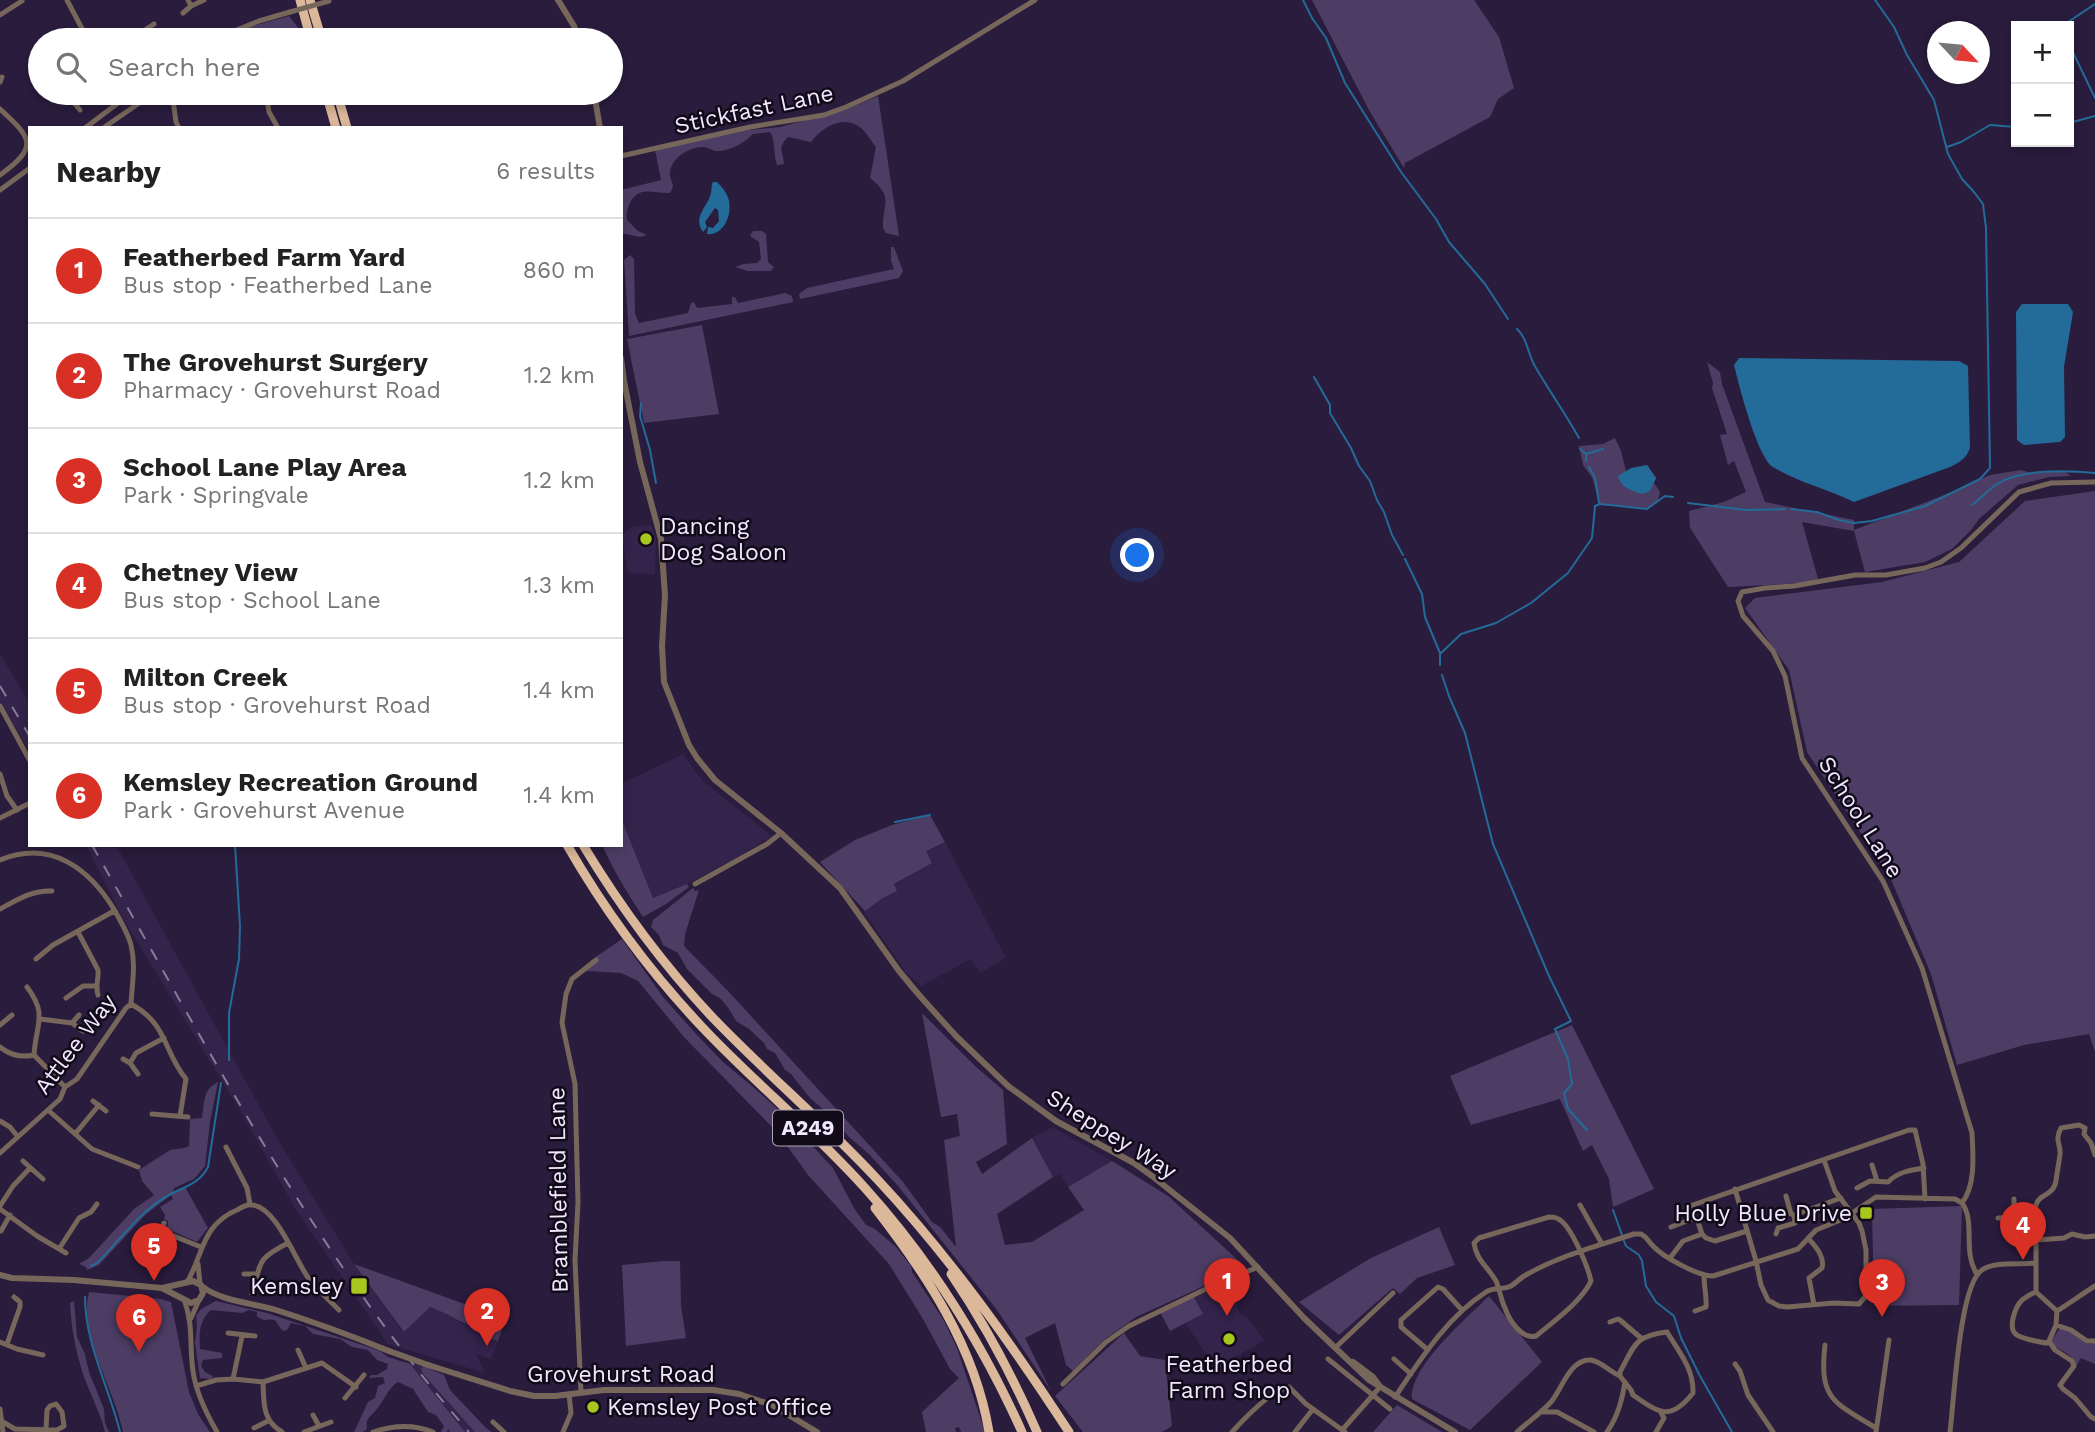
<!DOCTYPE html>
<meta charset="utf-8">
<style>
body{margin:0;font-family:"Work Sans",sans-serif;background:#f2f2f2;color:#222}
.controls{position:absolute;right:21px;top:21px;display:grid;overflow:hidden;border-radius:0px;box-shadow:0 4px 10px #0003}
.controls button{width:63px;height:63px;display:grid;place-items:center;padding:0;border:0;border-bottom:2px solid #e0e0e0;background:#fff;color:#222;font:35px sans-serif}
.compass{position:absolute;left:1927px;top:21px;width:63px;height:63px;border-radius:50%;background:#fff;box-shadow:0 4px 10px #0003;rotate:116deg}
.you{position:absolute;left:1138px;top:556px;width:24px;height:24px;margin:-18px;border:5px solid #fff;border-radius:50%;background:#1a73e8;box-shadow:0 0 0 10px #1a73e833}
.badge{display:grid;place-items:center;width:46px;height:46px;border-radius:50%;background:#d93025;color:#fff;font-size:23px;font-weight:700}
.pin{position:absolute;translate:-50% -58px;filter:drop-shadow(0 2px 4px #0008)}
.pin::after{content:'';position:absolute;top:37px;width:24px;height:21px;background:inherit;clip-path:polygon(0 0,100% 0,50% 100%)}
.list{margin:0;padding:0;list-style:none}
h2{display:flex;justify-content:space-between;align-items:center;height:91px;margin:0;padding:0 28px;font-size:30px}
h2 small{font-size:23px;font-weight:400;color:#767676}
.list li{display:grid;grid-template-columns:46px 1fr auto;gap:21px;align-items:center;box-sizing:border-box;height:105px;padding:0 28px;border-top:2px solid #e0e0e0}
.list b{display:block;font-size:26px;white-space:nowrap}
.list p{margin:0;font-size:23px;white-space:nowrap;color:#767676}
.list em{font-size:23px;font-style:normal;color:#767676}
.icon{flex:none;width:38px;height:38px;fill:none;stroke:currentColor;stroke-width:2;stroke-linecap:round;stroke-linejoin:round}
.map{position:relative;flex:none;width:2095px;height:1432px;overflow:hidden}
.search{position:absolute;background:#fff;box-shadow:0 4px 10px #0003;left:28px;top:28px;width:595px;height:77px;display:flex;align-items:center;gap:18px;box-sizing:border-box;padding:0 24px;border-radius:38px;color:#767676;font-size:26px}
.panel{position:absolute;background:#fff;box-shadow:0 4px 10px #0003;left:28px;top:126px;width:595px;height:721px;border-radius:0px}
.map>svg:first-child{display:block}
.built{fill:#34234b}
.green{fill:#4d3d65}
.water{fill:#236b98}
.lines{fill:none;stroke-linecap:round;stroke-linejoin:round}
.stream{stroke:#236b98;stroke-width:2}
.minor{stroke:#77675b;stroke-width:5}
.tertiary{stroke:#77675b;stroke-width:6}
.trunk{stroke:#dcb89a;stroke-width:9}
.rail{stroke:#877b97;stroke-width:2;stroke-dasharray:12 12;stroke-linecap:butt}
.minor-bridge{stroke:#77675b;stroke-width:5}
.tertiary-bridge{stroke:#77675b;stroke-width:6}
.poi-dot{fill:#a7c71e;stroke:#100a19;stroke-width:2.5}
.labels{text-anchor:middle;stroke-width:5;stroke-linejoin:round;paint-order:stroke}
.shield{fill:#100a19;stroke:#ada5b9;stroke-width:2}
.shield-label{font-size:21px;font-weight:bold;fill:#f0e8fe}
.street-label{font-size:23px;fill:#f0e8fe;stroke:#100a19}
.poi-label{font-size:23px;fill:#f0e8fe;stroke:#100a19;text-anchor:start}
</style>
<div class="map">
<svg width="2095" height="1432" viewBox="0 0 2095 1432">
<rect width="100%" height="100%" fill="#2a1c3d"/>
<!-- built -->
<path class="built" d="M 651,525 L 656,540 L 655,575 L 628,572 L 621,535 L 632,527 Z
M 0,654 L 30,704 L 30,753 L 0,701 Z
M 683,754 L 703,781 L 772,836 L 740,856 L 687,884 L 653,898 L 621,818 L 621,784 Z
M 945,842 L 1006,958 L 980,973 L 971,959 L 921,986 L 906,973 L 864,912 L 883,898 L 897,891 L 894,885 L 931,863 L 925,851 Z
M 86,845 L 116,845 L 278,1140 L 354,1264 L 403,1332 L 430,1307 L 450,1314 L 459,1322 L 479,1330 L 482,1336 L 498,1341 L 491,1359 L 476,1354 L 485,1373 L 388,1344 L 296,1210 L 244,1117 L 122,917 Z
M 1053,1127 L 1112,1161 L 1068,1187 L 1060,1174 L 1053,1177 L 1032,1138 Z
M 1230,1285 L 1240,1315 L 1246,1316 L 1264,1340 L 1217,1369 L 1185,1323 L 1203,1314 L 1194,1297 Z
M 403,1361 L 423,1366 L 444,1375 L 450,1390 L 489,1432 L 450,1432 Z"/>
<!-- green -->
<path class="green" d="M 1312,0 L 1474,0 L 1499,37 L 1514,88 L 1498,99 L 1490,117 L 1405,163 L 1404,168 L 1370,112 Z
M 289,16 L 300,30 L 303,40 L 220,40 L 249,27 Z
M 878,96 L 899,236 L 886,233 L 883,228 C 882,203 895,198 870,178 L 876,147 C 871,141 867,133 861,128 C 844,114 822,127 811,142 L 788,137 C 777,148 783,151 784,164 L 777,165 C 773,154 776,142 770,132 L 753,134 C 745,142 732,150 720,151 C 714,152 710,148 704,147 C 690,146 668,159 670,176 C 671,180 673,183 673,187 L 670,193 C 655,194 638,185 630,203 C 627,210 626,213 627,220 L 638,231 L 647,235 L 640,237 L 621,233 L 621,190 L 661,180 L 655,150 L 748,130 L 780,127 L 847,109 Z
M 753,231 L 762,231 L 766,234 L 768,262 L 774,267 L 771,271 L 748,271 L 735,267 L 743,264 L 757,263 L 761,259 L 759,242 L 750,236 Z
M 891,247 L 894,247 L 903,271 L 899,278 L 800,299 L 799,294 L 807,288 L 894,269 L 891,261 Z
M 630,255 L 634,259 L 635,314 L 639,323 L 688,313 L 691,303 L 694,302 L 697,308 L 732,304 L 732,297 L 735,297 L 738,303 L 785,293 L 792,296 L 793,302 L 629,336 L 624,260 Z
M 702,325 L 719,414 L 644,423 L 627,339 Z
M 1707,362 L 1720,372 L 1722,384 L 1765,502 L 1854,520 L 1854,530 L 1952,492 L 1990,475 L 2021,470 L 2031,473 L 2064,471 L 2071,476 L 2049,477 L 2018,485 L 1979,519 L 1971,530 L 1952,549 L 1925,562 L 1865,572 L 1854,531 L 1802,522 L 1818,579 L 1801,583 L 1728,587 L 1690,528 L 1689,511 L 1724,502 L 1746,492 L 1734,461 L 1728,465 L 1720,435 L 1727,434 L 1712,388 L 1713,383 Z
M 1615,438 L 1621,451 L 1626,471 L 1647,465 L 1656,478 L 1654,483 L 1660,492 L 1658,501 L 1647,509 L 1600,504 L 1592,477 L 1583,465 L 1579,446 L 1603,444 Z
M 2095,491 L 2095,1052 L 2089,1034 L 2024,1045 L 1957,1065 L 1931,974 L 1890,877 L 1807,752 L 1789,670 L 1745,608 L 1755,598 L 1882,582 L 1959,562 L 2025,501 Z
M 930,815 L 945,842 L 926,851 L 932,863 L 894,884 L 897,891 L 883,898 L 865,911 L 820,862 L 855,840 L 892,825 Z
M 621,818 L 653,898 L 687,884 L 689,887 L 666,904 L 643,917 C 627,893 614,871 602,845 L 621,845 Z
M 693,888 L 695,891 L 699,890 L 685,934 L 684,946 L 728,991 L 903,1182 L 932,1222 L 940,1227 L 956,1247 L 944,1140 L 960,1136 L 957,1114 L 941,1117 L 922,1013 L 976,1067 L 1003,1090 L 1007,1144 L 976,1162 L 982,1174 L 1032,1138 L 1053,1177 L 997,1214 L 1005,1245 L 1032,1242 L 1084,1210 L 1068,1187 L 1112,1161 L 1168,1196 L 1240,1262 L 1237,1271 L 1136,1317 L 1105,1339 L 1073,1371 L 1066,1365 L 1055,1323 L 1025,1338 L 1051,1391 L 997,1310 L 898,1186 L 869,1154 L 849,1137 L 830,1115 L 810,1098 L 791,1074 L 785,1070 L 775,1053 L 767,1049 L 764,1043 L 749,1029 L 736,1021 L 729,1009 L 721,999 L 712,994 L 687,969 L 678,953 L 663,945 L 659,935 L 651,927 L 653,920 Z
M 622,939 L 663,997 L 697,1035 L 723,1062 L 752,1086 L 780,1111 L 833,1168 L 854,1208 L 866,1225 L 875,1229 L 896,1247 L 911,1266 L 912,1272 L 943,1319 L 957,1348 L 985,1432 L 961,1432 L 959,1427 L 955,1428 L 956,1432 L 926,1432 L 922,1412 L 959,1378 L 950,1369 L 923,1319 L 889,1264 L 808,1175 L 778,1133 L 684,1037 L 638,981 L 621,973 L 588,971 L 580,973 L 597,956 Z
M 1572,1025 L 1654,1189 L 1613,1207 L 1609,1179 L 1592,1145 L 1583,1151 L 1560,1099 L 1471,1125 L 1450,1076 Z
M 218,1082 L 210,1122 L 205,1166 L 194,1179 L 174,1188 L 173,1192 L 185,1187 L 208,1228 L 197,1242 L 167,1229 L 168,1221 L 164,1219 L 165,1215 L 160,1207 L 173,1199 L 171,1195 L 145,1215 L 99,1265 L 87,1270 L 86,1267 L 79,1264 L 89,1258 L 134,1209 L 154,1195 L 142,1181 L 139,1170 L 170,1150 L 184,1148 L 189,1146 L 190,1119 L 202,1118 C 205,1102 202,1090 218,1082 Z
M 1962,1206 L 1959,1305 L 1874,1306 L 1872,1209 Z
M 1439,1227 L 1455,1265 L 1417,1278 L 1400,1294 L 1393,1288 L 1339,1335 L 1299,1302 L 1371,1258 Z
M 664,1261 L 680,1261 L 681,1306 L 686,1338 L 626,1346 L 622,1265 Z
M 354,1264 L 506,1319 L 498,1341 L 482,1336 L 479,1330 C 461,1323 448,1313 430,1307 L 404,1332 Z
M 89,1292 L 161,1299 L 171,1302 L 189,1392 L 198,1414 L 210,1432 L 123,1432 C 115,1389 78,1336 89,1292 Z
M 1489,1296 L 1542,1362 L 1470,1430 L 1412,1399 C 1409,1367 1467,1318 1489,1296 Z
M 1194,1297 L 1203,1314 L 1170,1331 L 1160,1312 Z
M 74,1301 L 77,1337 L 85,1354 L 89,1372 L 104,1409 L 105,1423 L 109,1432 L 105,1432 C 100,1412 90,1394 83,1374 C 76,1352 71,1327 70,1303 Z
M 216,1301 L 267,1313 L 380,1351 L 388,1357 L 410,1364 L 465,1432 L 450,1432 L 448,1429 L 447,1432 L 441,1432 L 444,1426 L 436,1415 L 428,1412 L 413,1389 L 398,1382 C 387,1389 385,1400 376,1410 C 370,1417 365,1419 367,1429 L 363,1432 L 354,1432 L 368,1402 L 375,1398 L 378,1386 L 385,1383 L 383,1377 L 369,1378 L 371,1375 L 377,1375 L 387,1369 L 388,1364 L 377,1360 L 368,1350 L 352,1347 L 340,1339 L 313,1334 L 305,1326 L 291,1323 L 287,1330 L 283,1331 C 274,1322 280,1318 264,1320 L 257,1317 L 257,1312 L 249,1310 L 242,1313 L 211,1310 C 199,1320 199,1334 200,1349 L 222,1353 L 222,1358 L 203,1360 L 201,1366 L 205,1372 L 213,1376 L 211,1379 L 200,1378 L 195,1343 L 197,1326 L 196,1316 L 201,1309 Z
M 2060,1328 L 2069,1331 L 2088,1344 L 2095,1343 L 2095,1364 L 2081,1358 L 2076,1366 C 2073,1354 2063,1352 2054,1346 L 2052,1340 Z
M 1124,1333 L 1140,1356 L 1165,1360 L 1172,1426 L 1162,1432 L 1083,1432 L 1055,1396 Z
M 423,1366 L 444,1375 L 450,1390 L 487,1429 L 492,1432 L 475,1432 L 424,1375 L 421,1369 Z
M 1397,1405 L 1442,1432 L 1373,1432 Z"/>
<!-- water -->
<path class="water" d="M 713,182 L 717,182 C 722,187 728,194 729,201 C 732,216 723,236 707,234 L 708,227 L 713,228 L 719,221 L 718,210 L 715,208 L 705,222 L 707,227 L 703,232 C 692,216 708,207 711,193 C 712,189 711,185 713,182 Z
M 2022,304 L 2068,304 L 2073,312 L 2064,367 L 2065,437 L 2060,442 L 2024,445 L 2017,440 L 2016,312 Z
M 1739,358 L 1959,361 L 1968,366 L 1970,448 C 1966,459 1960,462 1950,467 L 1854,502 C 1828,489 1797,482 1773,467 C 1757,457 1739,385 1734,365 Z
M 1647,465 L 1656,478 L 1650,491 L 1642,494 C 1631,490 1621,488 1618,476 L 1631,468 Z"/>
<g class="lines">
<!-- stream -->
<path class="stream" d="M 1303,0 L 1312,18 L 1326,38 L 1345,83 L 1401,172 L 1436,219 L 1449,242 L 1485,284 L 1508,319
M 2062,26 L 2095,4
M 2069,44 L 2095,98
M 2069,123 L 2095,116
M 1947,147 L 1961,142 L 1990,125 L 2016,127
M 1517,329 C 1528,339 1528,356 1536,368 C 1550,392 1565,413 1579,438
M 1314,377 L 1330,405 L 1330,413 L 1351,448 L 1359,466 L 1370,481 L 1377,500 L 1384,512 L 1392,535 L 1403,555
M 641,403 L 640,416 L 650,450 L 656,483
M 1580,449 L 1586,454 L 1586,461
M 1586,454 L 1603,449
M 1589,467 L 1595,478 L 1599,503
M 1688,503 L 1746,510 L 1785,509
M 1972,505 C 1980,499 1988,490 1997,484 C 2021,469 2067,470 2095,473
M 1791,509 L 1817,512 L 1839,520 L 1854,523 L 1872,521 L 1925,506 L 1980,479 L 1990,468 L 1986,228 L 1983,204 L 1974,192 L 1962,179 L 1948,154 L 1934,100 L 1907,55 L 1894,27 L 1875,0
M 1405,559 L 1422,594 L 1425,617 L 1440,653
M 1440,665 L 1440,654 L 1461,634 L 1496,623 L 1531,603 L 1568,573 L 1592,538 L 1595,506 L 1600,504 L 1647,509 L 1665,496 L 1673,497
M 1442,675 L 1449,696 L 1465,733 L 1493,844 L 1549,976 L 1571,1021 L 1555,1029 L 1568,1059 L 1572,1084 L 1564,1093 L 1568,1109 L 1587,1130
M 895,822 L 930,815
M 229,1060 L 229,1013 L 239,959 L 240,926 L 235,845
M 1613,1210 L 1622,1235
M 1624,1241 L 1626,1246 L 1639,1255 L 1642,1261 L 1646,1286 L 1656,1302 L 1674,1316 L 1681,1338 L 1700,1376 L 1732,1432
M 91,1266 L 97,1263 C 120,1240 140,1211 169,1195 C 186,1186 199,1184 208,1167 L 221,1083
M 85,1297 C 85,1344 109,1387 120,1432"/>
<!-- minor -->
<path class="minor" d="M 67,0 L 88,40
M 191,6 L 204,0
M 183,13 L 191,6 L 188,0
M 0,15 L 22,1
M 130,40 L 154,24
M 212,40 L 259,21 L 290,12
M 0,82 L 2,77
M 70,93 L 70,98 L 80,110
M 172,93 L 176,122 L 179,128
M 266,93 L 269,112 L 278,128
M 0,109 C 32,138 39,147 0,175
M 85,128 L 122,100 L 128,93
M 103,128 L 154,93
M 621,156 L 750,127 L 824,115 L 846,107 L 903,81 L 1035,0
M 0,190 L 30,168
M 0,706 L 30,761
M 0,774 L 7,796 L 17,810
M 0,818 L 30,803
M 0,860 C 51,839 90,869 115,911 C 121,922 128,933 131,945 C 136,965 132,984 131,1004 L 126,1008 L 77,1079 L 65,1087 L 60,1099 L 0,1153
M 695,884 L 767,844 L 781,833
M 0,909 C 17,900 32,890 52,891
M 78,932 L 98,970 C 99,979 95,985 98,995
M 36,959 L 53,945 L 114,911
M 27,987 C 48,1015 36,1023 34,1055 L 65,1087
M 66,998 L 83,986 L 96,986
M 131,1004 C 168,1024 163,1051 186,1079 L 180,1116
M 79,1015 L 72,1023 L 83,1031
M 40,1019 L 72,1023
M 0,1025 L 12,1015
M 0,1047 C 10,1055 21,1058 34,1055
M 123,1059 L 130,1063 L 138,1074
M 130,1063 L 136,1053 L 164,1038
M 93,1101 L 106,1111
M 48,1110 L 92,1149 L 138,1167
M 152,1114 L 188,1117
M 0,1121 L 10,1127 L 18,1137
M 2085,1128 L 2084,1134 L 2091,1143 L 2095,1155
M 75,1134 L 99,1105
M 226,1147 L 247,1188 L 250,1204
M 23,1161 L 43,1179
M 1872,1165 L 1877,1181
M 1857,1188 L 1870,1181 L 1888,1182 C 1898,1172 1910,1170 1924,1168
M 1735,1189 L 1756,1261 L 1761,1285 L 1768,1300 L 1779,1306 L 1787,1307 L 1834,1303 L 1859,1304 L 1865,1297 L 1866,1291 L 1866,1250 L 1862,1231 L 1859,1223 L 1835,1191 L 1824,1160
M 1786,1196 L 1791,1214 L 1794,1215 L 1841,1198
M 2014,1199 L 2014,1216
M 1962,1203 C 1976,1185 1973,1155 1972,1133 L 1922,968 L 1883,881 L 1802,758 L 1785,676 L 1773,651 L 1743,616 L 1738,601 L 1742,592 L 1765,588 L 1794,586 L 1855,575 L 1886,575 L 1925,568 L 1941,562 L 1961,548 L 2019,492 L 2051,483 L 2095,482
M 1962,1203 C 1976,1222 1962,1252 1977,1274
M 1580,1205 L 1602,1244
M 0,1206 L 13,1186 L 30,1168
M 0,1209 L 37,1236 L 66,1253
M 1549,1217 C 1554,1217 1555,1217 1560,1220 C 1572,1228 1588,1267 1591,1281 C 1582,1301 1553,1322 1536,1336 C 1522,1340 1509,1320 1505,1308 C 1501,1300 1500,1290 1496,1281 C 1488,1267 1476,1260 1474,1243 L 1479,1238 Z
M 1998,1218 L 2036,1216
M 1671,1227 L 1695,1218
M 1,1231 L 10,1215
M 161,1231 L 201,1247
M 1747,1231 L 1715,1241 L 1706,1238 L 1702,1234 L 1698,1222 L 1687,1207 L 1909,1130 L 1915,1130 L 1923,1164 L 1925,1199
M 1776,1234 L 1778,1228 L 1795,1223 L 1794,1215
M 1808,1238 C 1815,1246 1825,1256 1822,1268 L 1809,1278 L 1814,1305
M 2037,1240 L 2064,1238 L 2072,1234 L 2085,1237 L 2095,1236
M 59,1249 L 79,1218 L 91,1212 L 97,1204
M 149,1255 L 164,1223
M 1670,1258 L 1683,1241 L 1702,1234
M 198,1264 L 200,1284
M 244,1274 L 256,1274
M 187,1282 C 198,1265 200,1245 212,1229 C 219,1220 227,1214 237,1210 C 242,1207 247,1204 252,1205 C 276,1206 296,1262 309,1279 C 318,1290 329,1300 339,1310
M 2095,1286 C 2082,1294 2070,1303 2057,1311 L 2056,1325 L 2049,1341 L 2055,1350 L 2072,1361 L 2074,1366 L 2060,1385 L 2063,1389 L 2075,1398 L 2091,1417 L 2095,1419
M 2036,1292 C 2031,1294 2026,1297 2022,1300 C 2015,1307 2007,1329 2017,1335 C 2023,1339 2043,1343 2049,1343
M 252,1294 C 262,1262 255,1260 288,1243
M 184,1299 C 194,1327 189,1344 193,1371 C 196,1393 206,1413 217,1432
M 1695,1311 L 1706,1307 C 1707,1300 1704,1285 1704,1276
M 2057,1311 L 2036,1292 C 2036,1275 2036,1259 2036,1243 C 2036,1231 2033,1217 2036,1205 C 2039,1193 2053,1197 2056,1181 C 2057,1172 2059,1163 2060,1154 C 2061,1144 2054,1141 2061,1128 L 2079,1125 L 2085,1128
M 191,1318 L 199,1300
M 1610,1322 L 1618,1319 L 1620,1320 L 1641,1338
M 2056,1325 L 2071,1330 L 2087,1341 L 2095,1341
M 1667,1332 C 1679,1352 1694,1369 1693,1393 C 1671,1421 1660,1414 1633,1395 L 1631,1390 L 1620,1376 L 1620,1372 C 1635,1345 1634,1336 1667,1332 Z
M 228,1333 L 255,1336
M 0,1342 L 17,1349 L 43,1355
M 7,1344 L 20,1307 L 20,1302 L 14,1297
M 1825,1345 C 1819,1399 1833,1402 1876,1428
M 1336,1347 L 1393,1293
M 298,1350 L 306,1368
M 1428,1350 L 1401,1327 L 1401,1320 L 1438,1287 L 1443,1289 L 1462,1310
M 1328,1359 L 1390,1409
M 1394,1359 L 1411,1374
M 1735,1364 L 1740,1371 L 1748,1395 L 1773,1432
M 233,1379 L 242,1336
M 263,1382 C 264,1403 262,1420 282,1432
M 1063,1384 L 1106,1342 L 1129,1326 L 1208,1288 L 1258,1267
M 196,1386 L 216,1380 L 233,1379 L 263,1382 L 322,1363 L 356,1387
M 581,1392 L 575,1260 L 578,1202 L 575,1084 L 562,1023 L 566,994 L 572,979 L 596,960
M 1395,1397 C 1420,1360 1447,1317 1486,1292 C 1493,1287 1503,1290 1511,1286 C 1516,1283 1519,1279 1524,1276 C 1558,1256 1597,1246 1634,1234 L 1641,1234 C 1647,1237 1648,1241 1653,1246 C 1663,1257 1698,1276 1713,1276 L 1798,1249 L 1816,1230 L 1843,1219 L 1876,1197 L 1955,1199 L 1962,1203
M 345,1398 L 364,1375
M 0,1409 L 3,1432
M 1541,1412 L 1557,1412 L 1594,1432
M 313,1415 L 319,1426
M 3,1422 L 15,1429 L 57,1430 L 64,1426 L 62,1412 L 56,1404 L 50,1406 L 47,1410 L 46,1429
M 493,1422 L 504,1432
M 254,1428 L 268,1421
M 1343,1429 L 1380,1387
M 304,1432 L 331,1422
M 373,1432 C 394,1425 413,1424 433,1432
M 563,1432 L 571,1413 L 569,1394
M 1232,1432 C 1244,1419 1272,1389 1289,1387 L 1306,1404 L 1345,1432
M 1295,1432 L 1313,1409
M 1517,1432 C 1528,1422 1541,1413 1551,1402 C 1561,1391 1570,1358 1591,1360 C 1602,1362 1610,1372 1620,1376
M 1607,1432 C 1618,1416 1622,1400 1625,1382
M 1656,1432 L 1664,1418 L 1660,1411
M 1876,1432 L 1889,1340
M 1950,1432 C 1954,1402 1959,1285 1982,1270 C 1995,1261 2019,1265 2035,1263"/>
<!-- tertiary -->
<path class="tertiary" d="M 558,0 L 574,26 L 579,40
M 594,93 L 600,128
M 621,358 L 624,381 L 640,462 L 661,539 L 665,595 L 662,646 L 664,682 L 689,745 L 697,758 L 715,780 L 781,833 L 840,888 L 899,971 L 919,995 L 956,1036 L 1008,1086 L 1056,1121 L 1134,1163 L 1152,1176 L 1230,1238 L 1304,1318 L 1369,1380 L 1455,1432
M 0,1275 L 12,1278 L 74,1280 L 162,1288 L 191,1303 L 199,1300 L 203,1293 L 201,1285 L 193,1281 L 162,1288
M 203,1287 C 221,1301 253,1303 276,1310 C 314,1322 352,1336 389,1351
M 1353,1362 L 1373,1377 L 1379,1385
M 428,1365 L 510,1391 L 534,1396 L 555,1396 L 604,1390 L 713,1390 L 739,1394 L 772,1405 L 817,1432"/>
<!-- trunk -->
<path class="trunk" d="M 300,0 L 311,40
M 310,0 L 322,40
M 326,93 L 336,128
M 337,93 L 347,128
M 567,845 C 605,911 650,972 703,1028 C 755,1083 814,1131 865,1188 C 930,1260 982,1343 1022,1432
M 583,845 C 621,908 664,966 714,1019 C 767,1074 825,1123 877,1179 C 949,1256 1011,1343 1069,1432
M 875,1208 C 927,1275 975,1347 989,1432
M 951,1274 C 985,1324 1013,1377 1037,1432"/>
<!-- rail -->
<path class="rail" d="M 0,686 L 30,737
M 92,845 C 207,1046 315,1256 469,1432"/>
<!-- minor-bridge -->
<path class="minor-bridge" d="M 290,12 L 329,1"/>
<!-- tertiary-bridge -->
<path class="tertiary-bridge" d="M 389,1351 L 428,1365"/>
</g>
<!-- markers -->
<g class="poi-dot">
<circle cx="646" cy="539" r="7"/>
<rect x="1859" y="1206" width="14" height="14" rx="3.5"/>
<rect x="350" y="1277" width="18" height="18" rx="3.5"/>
<circle cx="1229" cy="1339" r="7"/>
<circle cx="593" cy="1407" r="7"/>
</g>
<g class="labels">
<!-- shield labels -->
<rect class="shield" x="773" y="1110.5" width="70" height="35" rx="5"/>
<g class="shield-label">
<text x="808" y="1135">A249</text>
</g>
<!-- street labels -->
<g class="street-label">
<text transform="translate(754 109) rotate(-12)" y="8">Stickfast Lane</text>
<text transform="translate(1861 817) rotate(58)" y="8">School Lane</text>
<text transform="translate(75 1044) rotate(-53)" y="8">Attlee Way</text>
<text transform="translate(1112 1134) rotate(32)" y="8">Sheppey Way</text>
<text transform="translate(558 1190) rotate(-91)" y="8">Bramblefield Lane</text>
<text x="621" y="1382">Grovehurst Road</text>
</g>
<!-- poi labels -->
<g class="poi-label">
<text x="660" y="534">Dancing<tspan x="660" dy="26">Dog Saloon</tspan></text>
<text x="1852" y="1221" text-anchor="end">Holly Blue Drive</text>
<text x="343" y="1294" text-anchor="end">Kemsley</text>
<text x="1229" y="1372" text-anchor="middle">Featherbed<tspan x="1229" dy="26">Farm Shop</tspan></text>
<text x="607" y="1415">Kemsley Post Office</text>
</g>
</g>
</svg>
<div class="controls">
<button>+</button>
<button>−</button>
</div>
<svg class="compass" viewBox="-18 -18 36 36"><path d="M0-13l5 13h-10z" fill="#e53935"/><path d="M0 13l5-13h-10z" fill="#767676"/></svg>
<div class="you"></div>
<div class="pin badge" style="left:1227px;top:1316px">1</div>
<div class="pin badge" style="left:487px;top:1346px">2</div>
<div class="pin badge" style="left:1882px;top:1317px">3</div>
<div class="pin badge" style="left:2023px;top:1260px">4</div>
<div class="pin badge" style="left:154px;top:1281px">5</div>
<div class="pin badge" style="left:139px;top:1352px">6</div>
<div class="search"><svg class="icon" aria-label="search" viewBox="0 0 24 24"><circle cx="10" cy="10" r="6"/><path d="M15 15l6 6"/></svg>Search here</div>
<section class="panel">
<h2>Nearby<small>6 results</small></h2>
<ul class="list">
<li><span class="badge">1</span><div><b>Featherbed Farm Yard</b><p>Bus stop · Featherbed Lane</p></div><em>860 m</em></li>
<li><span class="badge">2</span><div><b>The Grovehurst Surgery</b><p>Pharmacy · Grovehurst Road</p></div><em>1.2 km</em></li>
<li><span class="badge">3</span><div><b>School Lane Play Area</b><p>Park · Springvale</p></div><em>1.2 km</em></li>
<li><span class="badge">4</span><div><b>Chetney View</b><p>Bus stop · School Lane</p></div><em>1.3 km</em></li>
<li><span class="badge">5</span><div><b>Milton Creek</b><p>Bus stop · Grovehurst Road</p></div><em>1.4 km</em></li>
<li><span class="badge">6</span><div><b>Kemsley Recreation Ground</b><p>Park · Grovehurst Avenue</p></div><em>1.4 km</em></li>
</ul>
</section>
</div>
